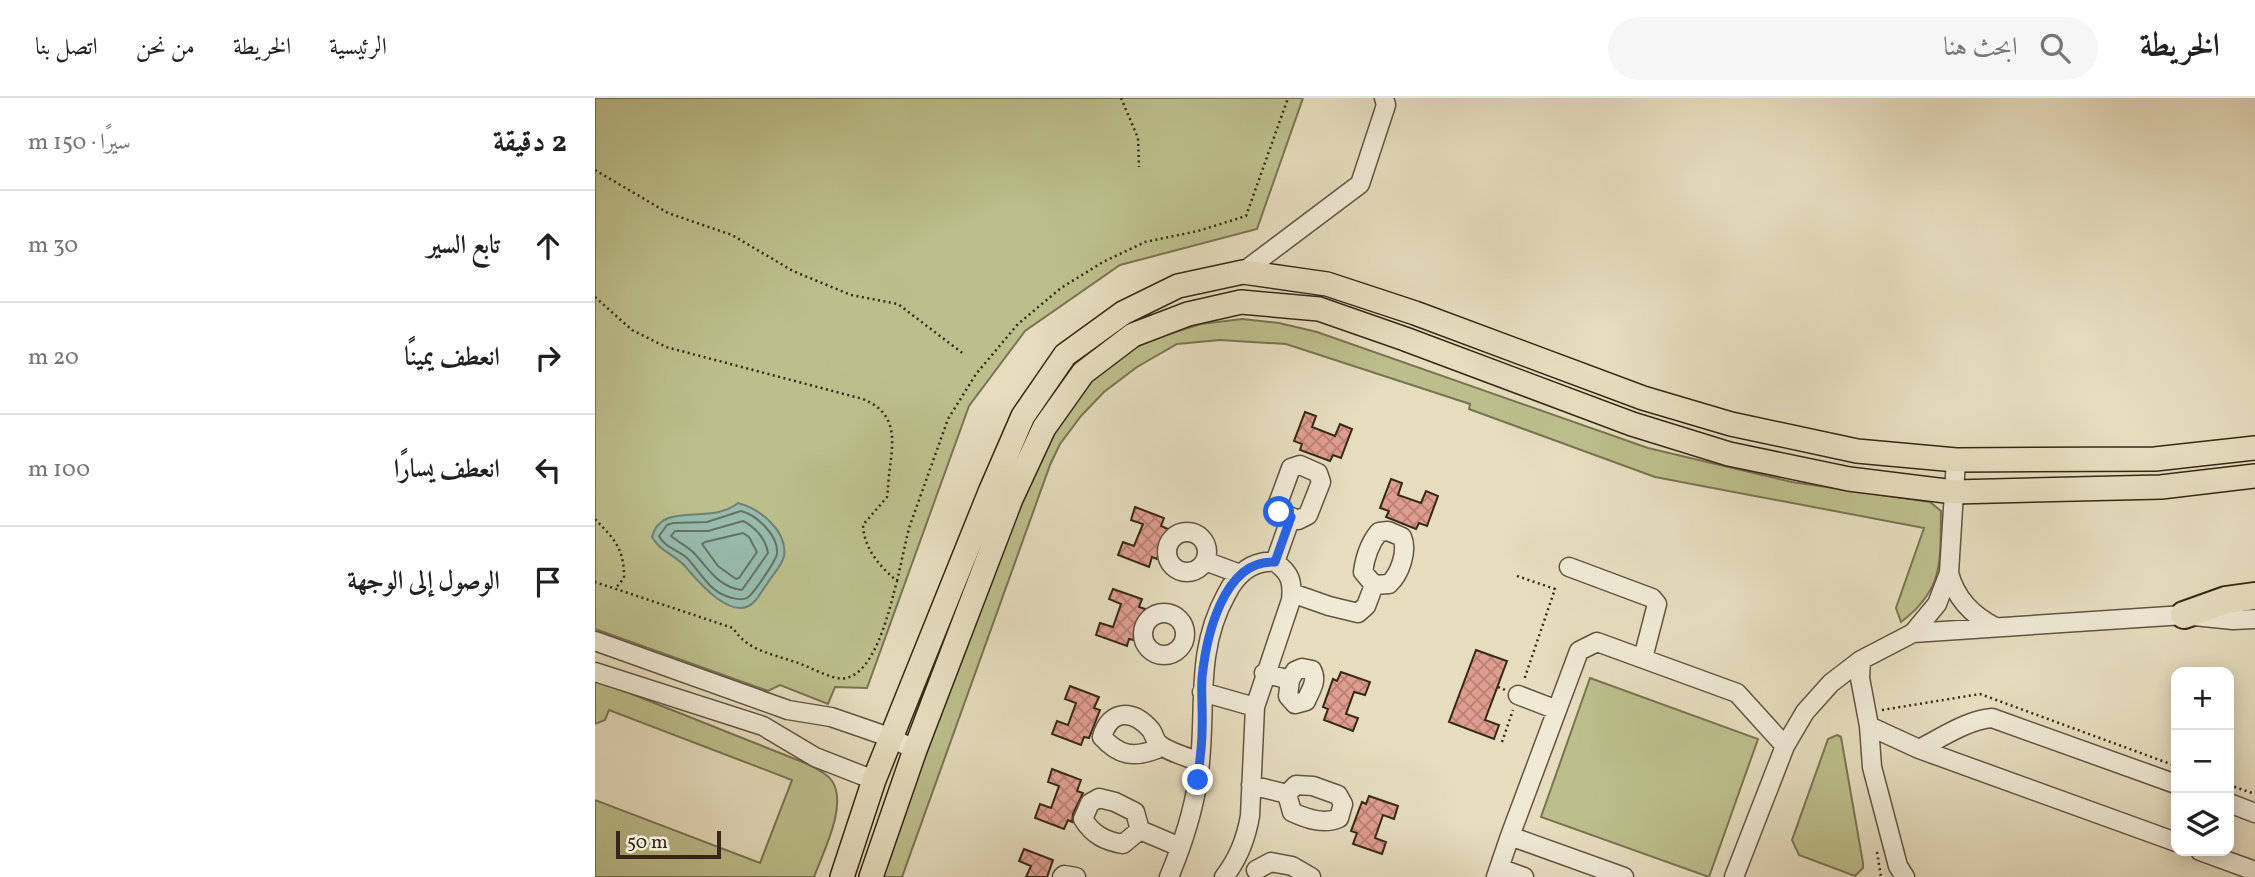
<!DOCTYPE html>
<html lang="ar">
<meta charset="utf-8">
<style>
body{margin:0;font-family:Vollkorn,Amiri,serif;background:#f6f6f6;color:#202124;direction:rtl}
.controls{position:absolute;right:21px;bottom:21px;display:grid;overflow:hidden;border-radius:14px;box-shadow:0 4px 18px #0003}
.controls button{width:63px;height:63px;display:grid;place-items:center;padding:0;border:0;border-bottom:2px solid #e0e0e0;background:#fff;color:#202124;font:35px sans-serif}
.scale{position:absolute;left:21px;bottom:18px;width:105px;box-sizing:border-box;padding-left:7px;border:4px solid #36271a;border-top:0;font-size:19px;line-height:24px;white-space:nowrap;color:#36271a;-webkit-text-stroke:5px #efe9d5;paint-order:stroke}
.stop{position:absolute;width:21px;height:21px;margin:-16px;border:5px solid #2563eb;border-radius:50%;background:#fff}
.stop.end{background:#2563eb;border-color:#fff;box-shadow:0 2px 7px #0008}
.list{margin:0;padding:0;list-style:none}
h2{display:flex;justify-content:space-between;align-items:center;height:91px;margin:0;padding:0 28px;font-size:30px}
h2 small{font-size:23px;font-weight:400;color:#757577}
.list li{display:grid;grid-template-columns:46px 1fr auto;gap:21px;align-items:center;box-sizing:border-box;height:112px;padding:0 28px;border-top:2px solid #e0e0e0}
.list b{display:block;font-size:26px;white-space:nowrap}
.list em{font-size:23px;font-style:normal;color:#757577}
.icon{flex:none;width:38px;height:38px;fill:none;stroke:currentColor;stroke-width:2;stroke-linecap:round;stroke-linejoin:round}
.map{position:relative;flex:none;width:1660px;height:779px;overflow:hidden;direction:ltr}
header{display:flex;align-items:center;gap:42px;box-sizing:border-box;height:98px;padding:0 35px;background:#fff;border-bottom:2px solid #e0e0e0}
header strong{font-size:33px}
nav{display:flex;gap:38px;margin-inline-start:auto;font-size:24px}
.search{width:490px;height:63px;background:#f6f6f6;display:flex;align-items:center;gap:18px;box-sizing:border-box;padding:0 24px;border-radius:38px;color:#757577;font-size:26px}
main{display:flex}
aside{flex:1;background:#fff}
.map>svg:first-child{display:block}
.green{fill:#bcbf8c;stroke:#797353;stroke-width:2}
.water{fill:#97bcae;stroke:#708073;stroke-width:2}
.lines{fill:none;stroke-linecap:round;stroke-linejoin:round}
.shore{stroke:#667264;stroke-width:2}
.building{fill:url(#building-cross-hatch);stroke:#36271a;stroke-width:2}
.minor-casing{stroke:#625443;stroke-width:21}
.major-casing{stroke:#36271a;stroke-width:26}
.highway-casing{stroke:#36271a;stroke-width:30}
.path{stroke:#36271a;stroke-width:2.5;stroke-dasharray:2 3.5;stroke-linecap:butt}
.minor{stroke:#efe9d5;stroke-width:18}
.major{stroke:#e6ddbe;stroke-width:23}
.highway{stroke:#e6ddbe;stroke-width:26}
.route{stroke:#2563eb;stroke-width:9}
</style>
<header>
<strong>الخريطة</strong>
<div class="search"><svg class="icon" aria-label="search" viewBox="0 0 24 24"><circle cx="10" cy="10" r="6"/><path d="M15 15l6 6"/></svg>ابحث هنا</div>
<nav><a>الرئيسية</a><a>الخريطة</a><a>من نحن</a><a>اتصل بنا</a></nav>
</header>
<main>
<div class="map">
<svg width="1660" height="779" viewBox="0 0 1660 779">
<defs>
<pattern id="building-cross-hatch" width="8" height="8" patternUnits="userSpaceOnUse" patternTransform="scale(1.75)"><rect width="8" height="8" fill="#df9d8f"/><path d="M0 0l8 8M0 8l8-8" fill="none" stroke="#b68074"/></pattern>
</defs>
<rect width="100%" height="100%" fill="#e6ddbe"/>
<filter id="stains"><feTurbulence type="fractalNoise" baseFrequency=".00286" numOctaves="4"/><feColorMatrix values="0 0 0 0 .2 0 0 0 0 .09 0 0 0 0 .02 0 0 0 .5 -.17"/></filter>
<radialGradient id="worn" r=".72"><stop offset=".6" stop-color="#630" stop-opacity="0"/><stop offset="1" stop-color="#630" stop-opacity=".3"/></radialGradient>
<!-- green -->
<path class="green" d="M 0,0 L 708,0 L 662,131 L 525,167 L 430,233 L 374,308 L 272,590 L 240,589 L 233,606 L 185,587 L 173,593 L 0,531 Z
M 647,221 L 684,225 L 722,234 L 1053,350 L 1197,384 L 1335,404 L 1346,413 C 1345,462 1350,491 1306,524 L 1301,510 L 1329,430 L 1060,379 L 874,311 L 875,306 L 691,246 L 625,242 L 582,246 L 542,269 L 509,294 L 486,318 L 465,346 L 455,367 L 307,779 L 285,779 L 411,429 L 476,301 L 525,257 L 560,240 L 606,226 Z
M 995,580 L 1163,641 L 1114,779 L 946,719 Z
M 4,583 L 210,665 C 219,670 231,674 237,683 C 253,707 228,754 219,779 L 0,779 L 0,702 L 165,765 L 197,682 L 14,612 L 10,622 L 0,626 L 0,585 Z
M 1242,637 L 1246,639 L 1268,765 L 1268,770 L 1260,778 L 1204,757 L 1197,742 L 1233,641 Z"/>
<!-- water -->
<path class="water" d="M 143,405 C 164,410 193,433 189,458 C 187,468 177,477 172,486 C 168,491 164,499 159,504 C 137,526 101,481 89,467 C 78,456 65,453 57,439 C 66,402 115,428 143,405 Z"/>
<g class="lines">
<!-- shore -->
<path class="shore" d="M 146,413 C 162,417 184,438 182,456 C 181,462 158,497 152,500 C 147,503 136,500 131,498 C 114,492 105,474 93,461 C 84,452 70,450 64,438 L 72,427 L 78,425 L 112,424 Z
M 148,423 C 160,429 171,441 173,455 L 147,492 C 123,489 114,471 99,455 C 92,448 83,444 76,438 L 80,433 L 113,433 Z
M 148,435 L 154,439 L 162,454 L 144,480 L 141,481 L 123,468 L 107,446 L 110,444 Z"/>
</g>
<!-- building -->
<path class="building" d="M 710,314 L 721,318 L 717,329 L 740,338 L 745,326 L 757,331 L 746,360 L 738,357 L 735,363 L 705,352 L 707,346 L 699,343 Z
M 796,381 L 807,385 L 803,397 L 826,405 L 831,393 L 843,398 L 832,428 L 824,425 L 821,431 L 791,419 L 794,413 L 785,410 Z
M 540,409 L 569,420 L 566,428 L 573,431 L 562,461 L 557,459 L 554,469 L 523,457 L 528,444 L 539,448 L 548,426 L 536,422 Z
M 518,491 L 547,501 L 544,509 L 550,511 L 539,542 L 534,541 L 532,548 L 501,537 L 505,525 L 518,529 L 526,506 L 514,501 Z
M 881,552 L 912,563 L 890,622 L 904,627 L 899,641 L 854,624 Z
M 746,574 L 775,584 L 770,597 L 759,594 L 751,616 L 763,620 L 758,633 L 729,622 L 733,611 L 728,609 L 738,581 L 742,583 Z
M 475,588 L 504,599 L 499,610 L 505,612 L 494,640 L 489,639 L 486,647 L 457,636 L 462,623 L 473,627 L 481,605 L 470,601 Z
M 457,671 L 486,682 L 482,693 L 488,695 L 478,716 L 477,724 L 473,722 L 469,731 L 440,720 L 445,706 L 456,710 L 464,688 L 453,684 Z
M 774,698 L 803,708 L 799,721 L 788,717 L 780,740 L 791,744 L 787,756 L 758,746 L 762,735 L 756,733 L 767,704 L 771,706 Z
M 429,751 L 458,762 L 452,779 L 431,779 L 436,768 L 424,763 Z"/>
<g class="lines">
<!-- minor casing -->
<g class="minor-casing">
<path id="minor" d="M 648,174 L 765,86 L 791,7 L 789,0
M 705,367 L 723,375 L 726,384 L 713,417 L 703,422 L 685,414 L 682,408 L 696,370 Z
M 793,433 L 807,439 C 813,453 805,476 794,486 L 779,487 L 768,474 C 770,459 774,446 784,434 Z
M572 454a20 20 0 1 1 40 0a20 20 0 1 1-40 0Z
M 610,463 L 645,476
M 680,464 L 696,419
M 974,469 L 1057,500 L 1062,506 L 1048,560
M 1354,475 C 1361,501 1377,517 1400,529
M 697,495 L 734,508 L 763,515 L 771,508 L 779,487
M548 536a21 21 0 1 1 42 0a21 21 0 1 1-42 0Z
M 1318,535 L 1589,517 L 1638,522 L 1660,521
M 0,543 L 193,612 L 236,619 L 297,640 L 320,652
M 1266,562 L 1265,580 L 1274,628 L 1324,651 L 1581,744
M 0,574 L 168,628 L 220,659 L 279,682
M 669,575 L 695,582 L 700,573 L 707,570 L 717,572 C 723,583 715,593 711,603 L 700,606 L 693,598 L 695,582
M 607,594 L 660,609
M 923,597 L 962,612
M 1274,628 L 1277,669 L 1303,768 L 1310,779
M 564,646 L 562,651 C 539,660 524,658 507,639 C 515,611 538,611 556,632 C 559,636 560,643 564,646 C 571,653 595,660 605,664
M 1324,651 C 1346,640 1372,622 1397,620 L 1581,686
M 656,687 L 692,696
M 701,687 L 718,688 L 743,697 L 748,706 L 744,720 C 729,727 712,721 697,714 L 692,696 Z
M 504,700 L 520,704 L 540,714 L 545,732 L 528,746 C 510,743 498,737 488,721 L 495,705 Z
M 1634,705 L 1660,715
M 545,732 L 585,749
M 915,738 L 984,553 L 1002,544 L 1142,595 L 1190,648
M 1605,753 L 1660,773
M 904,770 L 929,779
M 661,772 L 676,764 L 697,768 L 716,779
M 467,779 L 469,777 L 481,779
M 574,779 C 587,748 598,715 603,681 C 613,617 598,557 631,497 C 641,477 656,462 680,464 C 695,475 698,483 696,502 L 660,609 L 655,718 C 651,741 644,760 629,779
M 901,779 L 915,738 L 1029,779
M 1139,779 L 1190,648 L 1210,614 L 1236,585 L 1266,562 L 1318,535 L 1342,506 L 1354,475 L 1361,362"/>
</g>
<!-- major casing -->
<g class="major-casing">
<path id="major" d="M 247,779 L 279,682 L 395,394 L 428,318 L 470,257 L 528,215 L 583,188 L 648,174 L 732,186 L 820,215 L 1048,300 L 1136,326 L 1262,353 L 1361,362 L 1560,361 L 1660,350
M 276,779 L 320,652 L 416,401 L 449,330 L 488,275 L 538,237 L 593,216 L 646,204 L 724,211 L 810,241 L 1037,326 L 1134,356 L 1254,381 L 1359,394 L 1566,389 L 1660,378"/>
</g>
<!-- highway casing -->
<g class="highway-casing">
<path id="highway" d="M 1589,517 L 1631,502 L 1660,498"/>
</g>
<!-- path -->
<path class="path" d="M 526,0 L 543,40 L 544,69
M 0,72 L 73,115 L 137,137 L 198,173 L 256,197 L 303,206 L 370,257
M 0,199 L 37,232 L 71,249 L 268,301 C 311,319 294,355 293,391 L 292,399 L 268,427 C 269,450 284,468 302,483 C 295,508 279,587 242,580 C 227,577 212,567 197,563 C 174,555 152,552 138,530 L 0,484
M 0,421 C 20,442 29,450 29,480 L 20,491
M 922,478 L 960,491 L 929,582
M 302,483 L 314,430 L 353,321 L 381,276 L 423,226 L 466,190 L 508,164 L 550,144 L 603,133 L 651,118 L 693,0
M 903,589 L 910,592
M 1287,612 L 1385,596 L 1581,668
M 907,644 L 918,612
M 1634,687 L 1660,696
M 1282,754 L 1286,779"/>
<!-- minor -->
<use href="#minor" class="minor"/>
<!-- major -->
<use href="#major" class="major"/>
<!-- highway -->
<use href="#highway" class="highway"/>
</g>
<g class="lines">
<!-- route -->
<path class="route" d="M 603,682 C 604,666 607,650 607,634 C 608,616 606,598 607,580 C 611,540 628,461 680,464 L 696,419 L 684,414"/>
</g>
<rect width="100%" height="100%" filter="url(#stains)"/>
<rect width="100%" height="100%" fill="url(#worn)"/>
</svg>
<div class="controls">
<button>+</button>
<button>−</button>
<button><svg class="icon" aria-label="layers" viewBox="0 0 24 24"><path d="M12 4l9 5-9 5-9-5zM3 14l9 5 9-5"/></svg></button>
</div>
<div class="scale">50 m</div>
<div class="stop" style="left:684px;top:414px"></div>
<div class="stop end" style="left:603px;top:682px"></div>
</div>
<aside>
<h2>2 دقيقة<small>سيرًا · 150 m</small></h2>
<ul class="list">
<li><svg class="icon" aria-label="ahead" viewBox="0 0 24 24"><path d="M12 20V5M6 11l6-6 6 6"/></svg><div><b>تابع السير</b></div><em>30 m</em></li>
<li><svg class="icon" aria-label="right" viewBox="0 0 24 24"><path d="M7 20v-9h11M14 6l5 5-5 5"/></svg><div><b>انعطف يمينًا</b></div><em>20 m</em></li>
<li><svg class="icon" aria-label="left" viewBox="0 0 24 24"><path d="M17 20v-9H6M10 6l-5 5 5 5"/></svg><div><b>انعطف يسارًا</b></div><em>100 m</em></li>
<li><svg class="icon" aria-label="arrive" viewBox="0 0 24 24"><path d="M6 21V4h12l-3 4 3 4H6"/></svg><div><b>الوصول إلى الوجهة</b></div></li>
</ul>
</aside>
</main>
